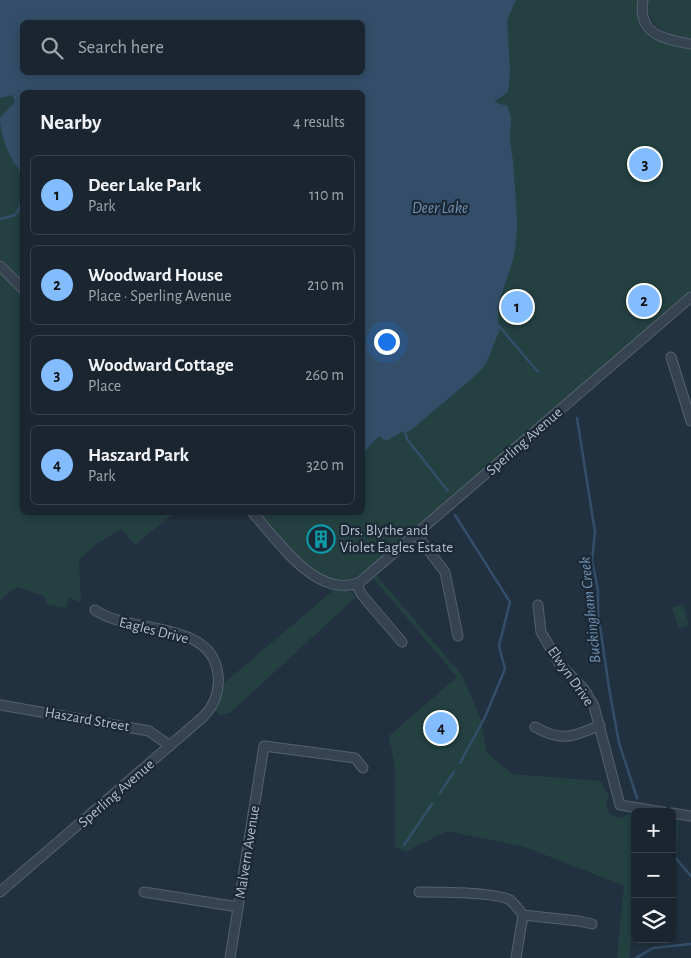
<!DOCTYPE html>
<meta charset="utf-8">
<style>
body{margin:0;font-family:"Alegreya Sans",sans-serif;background:#27313c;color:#f1f3f6}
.controls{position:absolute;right:15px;bottom:15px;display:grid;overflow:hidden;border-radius:8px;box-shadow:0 2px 8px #0003}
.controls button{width:45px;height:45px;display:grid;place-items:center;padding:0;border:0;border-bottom:1px solid #38424c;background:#1a2530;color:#f1f3f6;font:25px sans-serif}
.you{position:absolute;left:386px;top:341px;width:18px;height:18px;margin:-12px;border:4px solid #fff;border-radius:50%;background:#1a73e8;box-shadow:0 0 0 8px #1a73e833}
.badge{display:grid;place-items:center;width:32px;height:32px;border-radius:50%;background:#83bdff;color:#111;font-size:16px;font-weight:700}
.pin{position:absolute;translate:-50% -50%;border:2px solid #fff;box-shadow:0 1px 5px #0006}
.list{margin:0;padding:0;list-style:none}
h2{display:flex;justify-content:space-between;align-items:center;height:65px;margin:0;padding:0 20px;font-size:21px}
h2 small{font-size:16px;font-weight:400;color:#9fa5ab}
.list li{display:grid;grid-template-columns:32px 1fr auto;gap:15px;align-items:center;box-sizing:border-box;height:80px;margin:0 10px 10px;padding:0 10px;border:1px solid #38424c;border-radius:8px}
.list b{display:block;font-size:19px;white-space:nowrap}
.list p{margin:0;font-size:16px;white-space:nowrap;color:#9fa5ab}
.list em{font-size:16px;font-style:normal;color:#9fa5ab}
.icon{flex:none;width:28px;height:28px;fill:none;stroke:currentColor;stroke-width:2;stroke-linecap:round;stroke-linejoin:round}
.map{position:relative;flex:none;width:691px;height:958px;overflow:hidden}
.search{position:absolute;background:#1a2530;box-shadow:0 2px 8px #0003;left:20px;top:20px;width:345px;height:55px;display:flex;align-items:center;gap:12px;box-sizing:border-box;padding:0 18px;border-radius:8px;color:#9fa5ab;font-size:19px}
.panel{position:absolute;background:#1a2530;box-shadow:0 2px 8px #0003;left:20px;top:90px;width:345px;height:425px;border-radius:8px}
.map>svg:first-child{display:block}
.green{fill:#244041;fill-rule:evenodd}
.water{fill:#344e69;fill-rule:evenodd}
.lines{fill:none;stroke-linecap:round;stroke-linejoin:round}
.stream{stroke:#344e69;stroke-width:2.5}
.minor-casing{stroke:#54616e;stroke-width:11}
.minor{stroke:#364350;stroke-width:9}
.labels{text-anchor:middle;stroke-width:4.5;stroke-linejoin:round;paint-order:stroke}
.street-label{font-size:15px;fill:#b2becb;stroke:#1b2835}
.poi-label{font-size:15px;fill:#b2becb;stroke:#1b2835;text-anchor:start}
.water-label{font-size:16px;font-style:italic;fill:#7091b1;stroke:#1b2835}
</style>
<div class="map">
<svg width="691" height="958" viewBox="0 0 691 958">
<rect width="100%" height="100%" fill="#223140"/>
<!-- green -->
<path class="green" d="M 0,0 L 638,0 C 631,41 660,43 691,48 L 691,291 L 455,498 L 449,500 L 364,572 C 325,601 282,537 259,513 L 362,512 L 362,92 L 22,92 L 22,512 L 174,513 L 135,545 L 121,529 L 96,544 L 79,560 L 81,602 L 68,598 L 66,608 L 48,605 L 44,596 L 17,587 L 0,600 ZM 22,22 L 362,22 L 362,72 L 22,72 Z
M 647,0 L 691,0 L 691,38 C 666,34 647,30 647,0 Z
M 376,575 L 461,674 L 480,716 L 487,753 L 513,774 L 600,781 L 609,796 L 606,805 L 610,814 L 620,818 L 635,812 L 635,908 L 629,958 L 617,958 L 624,886 L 525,847 L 447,831 L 407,851 L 395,848 L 395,767 L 389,736 L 457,677 L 373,578 Z
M 335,589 L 348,590 L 356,597 L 230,713 L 220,715 L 215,710 L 220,700 L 224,683 Z
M 683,604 L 689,625 L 678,628 L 672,608 Z
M 672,818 L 679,819 L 675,882 L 672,882 Z"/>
<!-- water -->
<path class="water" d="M 0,0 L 516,0 L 507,20 L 510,72 L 508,92 L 494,102 L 507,106 C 514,122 510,120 510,135 C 510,144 512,153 513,162 C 515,193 520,223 514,255 C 510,276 492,308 500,329 L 486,364 L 476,375 L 410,431 L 402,432 L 386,441 L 379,436 L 363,453 L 362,92 L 22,92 L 22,173 C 10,159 0,137 0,118 L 15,102 L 12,95 L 0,98 ZM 22,22 L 362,22 L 362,72 L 22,72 Z"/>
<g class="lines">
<!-- stream -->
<path class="stream" d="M 0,219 L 15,215 L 22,204
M 499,326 L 538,372
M 577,418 L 595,532 L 592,561 L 598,590 L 598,613 L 610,694 L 619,743 L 637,798
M 404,429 L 407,439 L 448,491
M 455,515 L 510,602 L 499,646 L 505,669 L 485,717 L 460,763
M 440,793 L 454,772
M 404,845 L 432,804
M 672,854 L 691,876
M 636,958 L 653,948 L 691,944"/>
<!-- minor casing -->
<g class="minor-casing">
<path id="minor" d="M 643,0 C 637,35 664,39 691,44
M 0,266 L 22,288
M 671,357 L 691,421
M 252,512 C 277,539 317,601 360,582 L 691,297
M 416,534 L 445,572 L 458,636
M 356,584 L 362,595 L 402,642
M 538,605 L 541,632 L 559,663 L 584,689 L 594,706 L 620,805 L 663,812
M 0,705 L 149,731 L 170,746
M 535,727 C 561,742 574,737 600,725
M 672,813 L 691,816
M 0,892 L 203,717 C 214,706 220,691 218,675 C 213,619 130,635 95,610
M 144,892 L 238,907
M 419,892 C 437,892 496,892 510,900 C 515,904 519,910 523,915 L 579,921 L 592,924
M 230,958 L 264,746 L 355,758 L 363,768
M 516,958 L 523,915"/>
</g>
<!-- minor -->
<use href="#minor" class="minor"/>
</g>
<!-- icons -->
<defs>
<g id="building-ring" transform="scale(1.4375)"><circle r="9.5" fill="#1b2835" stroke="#0f9aa8" stroke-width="1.5"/><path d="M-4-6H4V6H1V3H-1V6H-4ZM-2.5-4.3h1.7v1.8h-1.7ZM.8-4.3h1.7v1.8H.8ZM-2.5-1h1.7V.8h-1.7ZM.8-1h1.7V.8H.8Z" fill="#0f9aa8"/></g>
</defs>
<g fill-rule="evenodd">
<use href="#building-ring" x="321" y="539"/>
</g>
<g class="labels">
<!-- street labels -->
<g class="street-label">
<text transform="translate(524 441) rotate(-41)" y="5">Sperling Avenue</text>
<text transform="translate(154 630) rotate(14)" y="5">Eagles Drive</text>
<text transform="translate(571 676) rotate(55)" y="5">Elwyn Drive</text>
<text transform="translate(87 719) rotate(10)" y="5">Haszard Street</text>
<text transform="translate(116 793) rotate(-41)" y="5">Sperling Avenue</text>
<text transform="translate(247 852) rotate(-81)" y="5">Malvern Avenue</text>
</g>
<!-- poi labels -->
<g class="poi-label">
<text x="340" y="535">Drs. Blythe and<tspan x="340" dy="17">Violet Eagles Estate</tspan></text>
</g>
<!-- water labels -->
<g class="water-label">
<text x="440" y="213">Deer Lake</text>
<text transform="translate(589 610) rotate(-96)" y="6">Buckingham Creek</text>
</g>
</g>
</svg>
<div class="controls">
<button>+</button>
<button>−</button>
<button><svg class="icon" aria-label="layers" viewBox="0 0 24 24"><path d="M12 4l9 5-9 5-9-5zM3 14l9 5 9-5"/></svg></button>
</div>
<div class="you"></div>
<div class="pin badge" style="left:517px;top:307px">1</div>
<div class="pin badge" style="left:644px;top:301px">2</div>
<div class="pin badge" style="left:645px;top:164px">3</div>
<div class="pin badge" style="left:441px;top:728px">4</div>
<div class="search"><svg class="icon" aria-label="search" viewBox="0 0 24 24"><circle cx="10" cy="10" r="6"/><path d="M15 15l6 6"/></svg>Search here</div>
<section class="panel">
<h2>Nearby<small>4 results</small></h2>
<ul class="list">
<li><span class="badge">1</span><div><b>Deer Lake Park</b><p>Park</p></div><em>110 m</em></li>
<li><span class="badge">2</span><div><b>Woodward House</b><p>Place · Sperling Avenue</p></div><em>210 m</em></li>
<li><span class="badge">3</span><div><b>Woodward Cottage</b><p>Place</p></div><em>260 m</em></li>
<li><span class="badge">4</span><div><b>Haszard Park</b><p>Park</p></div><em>320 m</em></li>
</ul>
</section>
</div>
